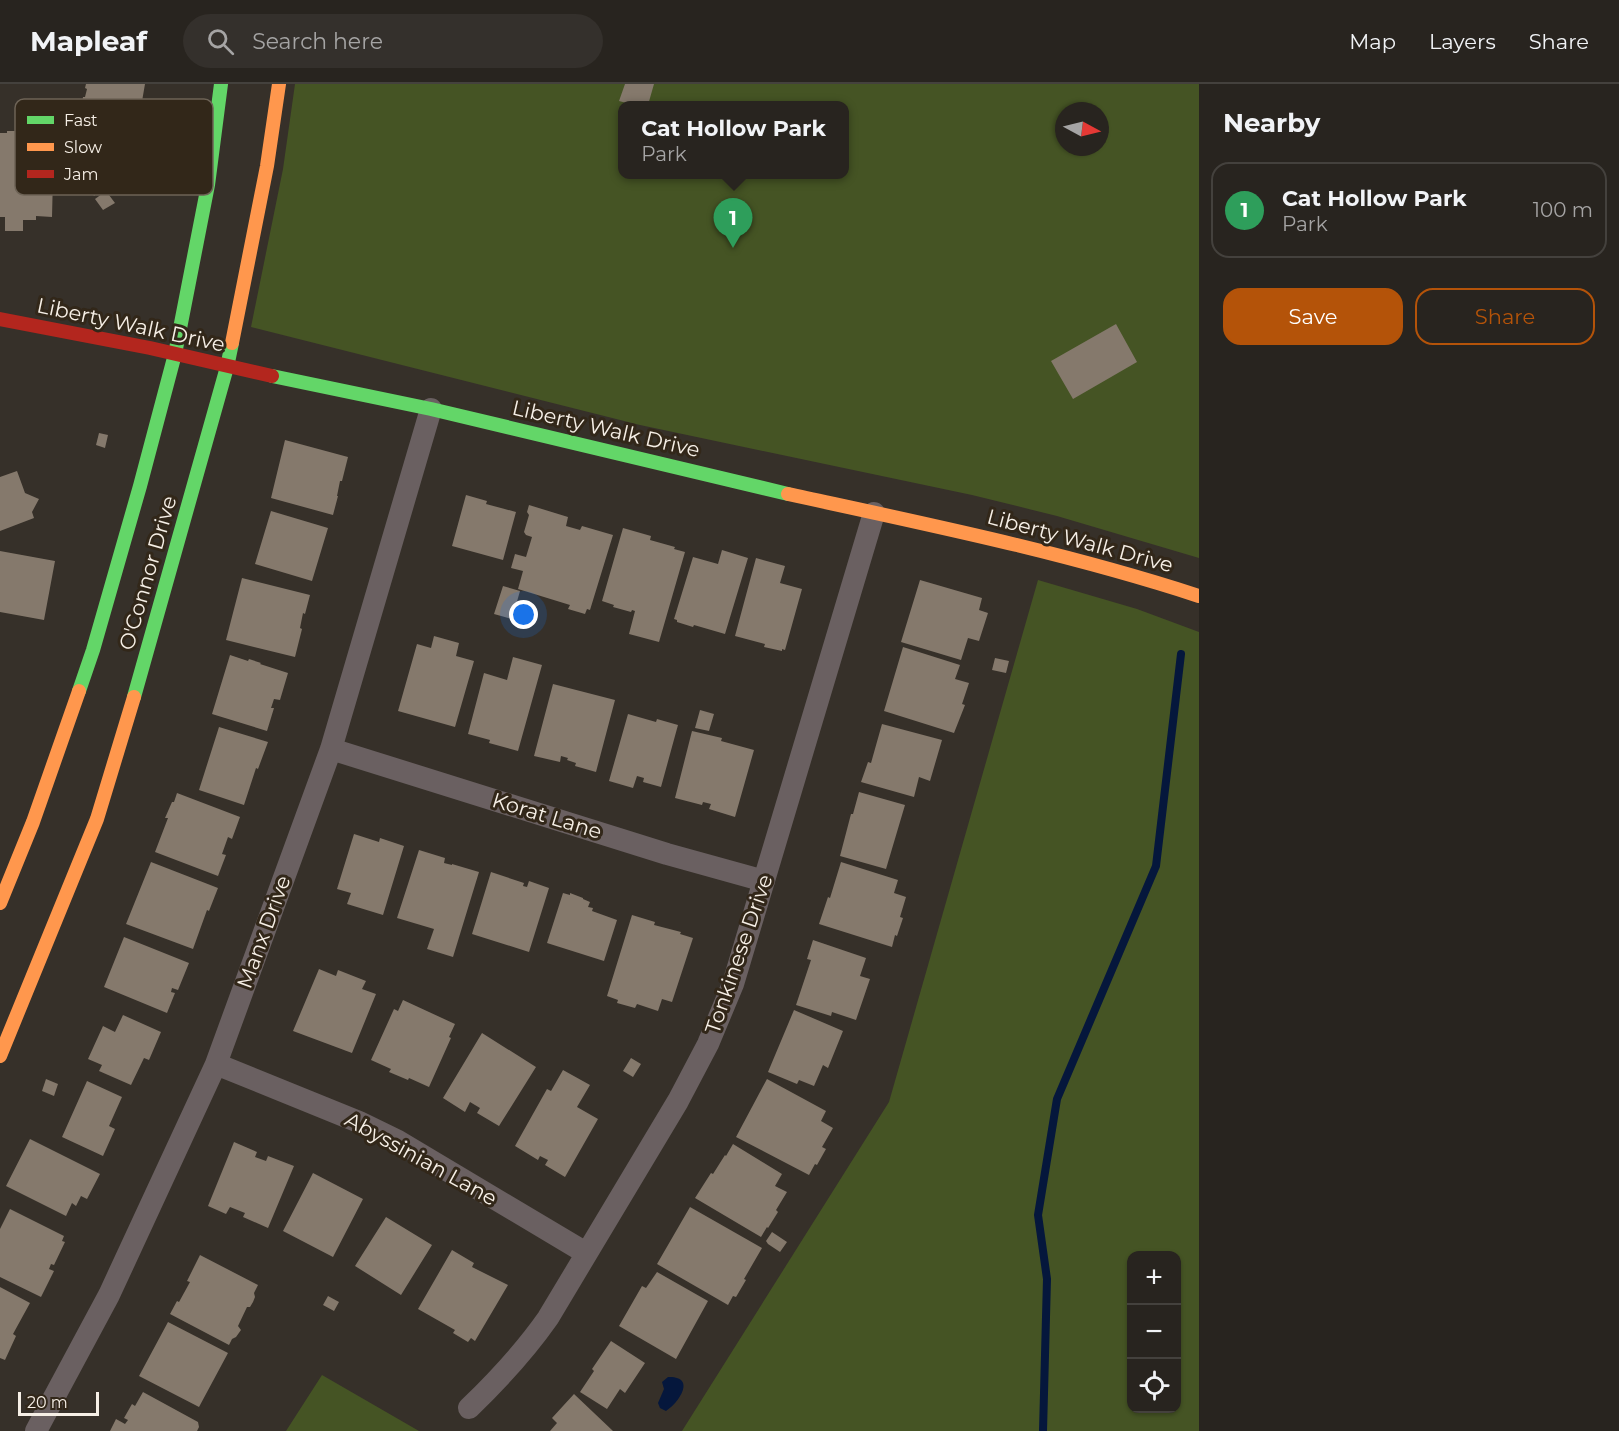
<!DOCTYPE html>
<meta charset="utf-8">
<style>
body{margin:0;font-family:Montserrat,sans-serif;background:#34302c;color:#f1f3f6}
.controls{position:absolute;right:18px;bottom:18px;display:grid;overflow:hidden;border-radius:12px;box-shadow:0 2px 4px #0004}
.controls button{width:54px;height:54px;display:grid;place-items:center;padding:0;border:0;border-bottom:2px solid #44413d;background:#28241f;color:#f1f3f6;font:30px sans-serif}
.compass{position:absolute;left:1055px;top:18px;width:54px;height:54px;border-radius:50%;background:#28241f;box-shadow:0 2px 4px #0004;rotate:97deg}
.scale{position:absolute;left:18px;bottom:15px;width:81px;box-sizing:border-box;padding-left:6px;border:3px solid #f6efe6;border-top:0;font-size:16px;line-height:21px;white-space:nowrap;color:#f6efe6;-webkit-text-stroke:4px #322719;paint-order:stroke}
.you{position:absolute;left:524px;top:531px;width:21px;height:21px;margin:-15px;border:4px solid #fff;border-radius:50%;background:#1a73e8;box-shadow:0 0 0 9px #1a73e833}
.badge{display:grid;place-items:center;width:39px;height:39px;border-radius:50%;background:#b45309;color:#fff;font-size:20px;font-weight:700}
.pin{position:absolute;translate:-50% -50px;filter:drop-shadow(0 2px 3px #0008)}
.pin::after{content:'';position:absolute;top:32px;width:21px;height:18px;background:inherit;clip-path:polygon(0 0,100% 0,50% 100%)}
.popup{position:absolute;left:618px;top:17px;width:231px;height:78px;box-sizing:border-box;display:grid;place-content:center;border-radius:12px;background:#28241f;filter:drop-shadow(0 2px 4px #0005);font-size:20px;white-space:nowrap;color:#a5a4a4}
.popup b{font-size:22px;color:#f1f3f6}
.popup::after{content:'';position:absolute;left:50%;top:100%;margin-left:-12px;border:12px solid transparent;border-top-color:#28241f}
.list{margin:0;padding:0;list-style:none}
h2{display:flex;justify-content:space-between;align-items:center;height:78px;margin:0;padding:0 24px;font-size:26px}
h2 small{font-size:20px;font-weight:400;color:#a5a4a4}
.list li{display:grid;grid-template-columns:39px 1fr auto;gap:18px;align-items:center;box-sizing:border-box;height:96px;margin:0 12px 12px;padding:0 12px;border:2px solid #44413d;border-radius:18px}
.list b{display:block;font-size:22px;white-space:nowrap}
.list p{margin:0;font-size:20px;white-space:nowrap;color:#a5a4a4}
.list em{font-size:20px;font-style:normal;color:#a5a4a4}
.actions{display:flex;gap:12px;padding:18px 24px}
.actions a{flex:1;padding:14px 0;border:2px solid #b45309;border-radius:18px;text-align:center;font-size:21px;color:#b45309}
.actions .main{background:#b45309;color:#fff}
.icon{flex:none;width:33px;height:33px;fill:none;stroke:currentColor;stroke-width:2;stroke-linecap:round;stroke-linejoin:round}
.map{position:relative;flex:none;width:1199px;height:1347px;overflow:hidden}
header{display:flex;align-items:center;gap:36px;box-sizing:border-box;height:84px;padding:0 30px;background:#28241f;border-bottom:2px solid #44413d}
header strong{font-size:28px}
nav{display:flex;gap:33px;margin-inline-start:auto;font-size:21px}
.search{width:420px;height:54px;background:#34302c;display:flex;align-items:center;gap:15px;box-sizing:border-box;padding:0 21px;border-radius:33px;color:#a5a4a4;font-size:22px}
main{display:flex}
aside{flex:1;background:#28241f}
.map>svg:first-child{display:block}
.green{fill:#455424;fill-rule:evenodd}
.water{fill:#05173c}
.lines{fill:none;stroke-linecap:round;stroke-linejoin:round}
.stream{stroke:#05173c;stroke-width:8}
.building{fill:#85796c}
.street{stroke:#6a6061;stroke-width:22}
.fast{stroke:#63d668;stroke-width:14}
.slow{stroke:#ff974d;stroke-width:14}
.jam{stroke:#b3261e;stroke-width:14}
.labels{text-anchor:middle;stroke-width:6;stroke-linejoin:round;paint-order:stroke}
.street-label{font-size:21px;fill:#f6efe6;stroke:#322719}
.key{fill:#322719;stroke:#6d6356;stroke-width:1.5}
.key-label{font-size:16px;fill:#f6efe6}
</style>
<header>
<strong>Mapleaf</strong>
<div class="search"><svg class="icon" aria-label="search" viewBox="0 0 24 24"><circle cx="10" cy="10" r="6"/><path d="M15 15l6 6"/></svg>Search here</div>
<nav><a>Map</a><a>Layers</a><a>Share</a></nav>
</header>
<main>
<div class="map">
<svg width="1199" height="1347" viewBox="0 0 1199 1347">
<rect width="100%" height="100%" fill="#363029"/>
<!-- green -->
<path class="green" d="M 295,0 L 1199,0 L 1199,474 L 1057,432 L 972,411 L 640,341 L 251,243 L 283,85 ZM 622,21 L 844,21 L 844,90 L 622,90 ZM 1064,27 L 1100,27 L 1100,63 L 1064,63 Z
M 1038,496 L 1137,525 L 1199,548 L 1199,1347 L 682,1347 L 889,1018 ZM 1132,1172 L 1176,1172 L 1176,1324 L 1132,1324 Z
M 322,1291 L 419,1347 L 286,1347 Z"/>
<!-- water -->
<path class="water" d="M 668,1293 C 697,1292 679,1319 666,1327 L 660,1324 L 658,1319 L 664,1305 L 662,1298 Z"/>
<g class="lines">
<!-- stream -->
<path class="stream" d="M 1043,1347 L 1047,1195 L 1038,1131 L 1057,1015 L 1156,782 L 1181,570"/>
</g>
<!-- building -->
<path class="building" d="M 86,0 L 145,0 L 136,52 L 78,41 L 83,13 L 85,13 L 87,5 L 85,4 Z
M 625,0 L 654,0 L 648,21 L 634,21 L 619,17 Z
M 7,47 L 22,47 L 22,50 L 54,51 L 52,133 L 36,132 L 36,136 L 23,136 L 23,147 L 5,147 L 5,133 L 0,133 L 0,49 L 7,49 Z
M 99,96 L 104,104 L 94,112 L 89,104 Z
M 106,107 L 115,119 L 103,126 L 95,115 Z
M 1116,240 L 1137,278 L 1073,315 L 1051,277 Z
M 99,349 L 108,351 L 105,364 L 96,361 Z
M 285,356 L 348,373 L 342,397 L 340,397 L 337,412 L 338,412 L 333,431 L 271,414 Z
M 17,387 L 25,409 L 39,415 L 32,428 L 34,434 L 0,447 L 0,393 Z
M 466,411 L 487,417 L 486,420 L 516,428 L 503,476 L 452,462 Z
M 529,421 L 568,433 L 566,442 L 580,446 L 582,442 L 613,451 L 590,526 L 587,525 L 585,530 L 568,525 L 570,521 L 518,505 L 523,487 L 511,484 L 515,470 L 526,473 L 532,453 L 526,451 L 524,448 L 529,431 L 527,428 Z
M 271,427 L 328,444 L 312,497 L 255,480 Z
M 623,444 L 651,452 L 650,456 L 675,463 L 674,465 L 685,468 L 659,558 L 629,550 L 635,527 L 632,526 L 631,528 L 613,523 L 614,521 L 602,517 Z
M 722,466 L 748,474 L 725,550 L 694,541 L 693,543 L 677,538 L 677,536 L 674,535 L 693,473 L 718,480 Z
M 0,467 L 55,477 L 44,536 L 0,528 Z
M 756,474 L 785,482 L 780,499 L 802,505 L 785,566 L 782,565 L 782,567 L 764,563 L 765,560 L 735,552 Z
M 242,494 L 310,511 L 305,530 L 303,529 L 300,544 L 302,545 L 295,573 L 226,556 Z
M 920,496 L 982,514 L 979,526 L 988,529 L 979,557 L 968,554 L 961,576 L 901,558 Z
M 503,502 L 520,507 L 512,535 L 494,530 Z
M 434,552 L 459,559 L 456,572 L 474,577 L 455,643 L 398,627 L 417,560 L 431,564 Z
M 903,563 L 960,581 L 955,595 L 969,599 L 962,620 L 965,621 L 954,649 L 884,627 Z
M 230,571 L 248,577 L 249,575 L 261,579 L 260,580 L 288,589 L 280,616 L 274,615 L 271,624 L 274,624 L 267,647 L 212,630 Z
M 513,573 L 542,581 L 518,667 L 489,659 L 490,656 L 468,650 L 484,589 L 507,596 Z
M 995,574 L 1009,577 L 1006,589 L 992,586 Z
M 553,600 L 615,616 L 596,688 L 575,682 L 576,679 L 567,676 L 568,674 L 561,672 L 560,678 L 534,672 Z
M 700,626 L 714,630 L 709,647 L 695,644 Z
M 628,630 L 656,638 L 657,635 L 678,641 L 661,703 L 643,698 L 644,694 L 637,692 L 633,704 L 609,697 Z
M 882,640 L 942,656 L 930,697 L 919,693 L 914,713 L 861,698 L 868,678 L 871,679 Z
M 219,643 L 268,658 L 258,685 L 256,684 L 244,721 L 199,706 Z
M 692,647 L 722,654 L 721,657 L 754,666 L 735,733 L 709,725 L 711,720 L 703,718 L 702,721 L 675,714 Z
M 859,708 L 905,721 L 886,785 L 840,772 L 851,730 L 853,730 Z
M 177,709 L 240,733 L 232,755 L 228,753 L 222,770 L 226,771 L 218,792 L 155,768 L 168,734 L 165,734 L 172,718 L 174,718 Z
M 354,750 L 379,758 L 380,754 L 404,762 L 383,831 L 347,820 L 351,809 L 337,805 Z
M 419,766 L 445,774 L 444,779 L 452,781 L 452,780 L 479,788 L 453,873 L 427,865 L 434,845 L 397,834 Z
M 151,778 L 218,804 L 209,827 L 207,826 L 193,865 L 126,840 Z
M 841,778 L 898,796 L 894,809 L 906,813 L 900,833 L 903,834 L 897,852 L 895,851 L 892,863 L 819,840 L 828,813 L 830,814 Z
M 491,788 L 524,799 L 523,802 L 527,803 L 529,797 L 549,804 L 529,868 L 472,850 Z
M 563,809 L 570,811 L 570,809 L 583,814 L 583,815 L 590,818 L 588,823 L 593,824 L 592,827 L 617,836 L 604,877 L 547,859 Z
M 632,831 L 655,838 L 654,841 L 681,848 L 680,850 L 693,854 L 672,918 L 662,915 L 658,927 L 637,920 L 635,924 L 617,919 L 618,916 L 607,912 Z
M 124,853 L 189,879 L 178,906 L 172,904 L 171,908 L 175,909 L 167,929 L 104,903 Z
M 813,856 L 866,874 L 860,892 L 870,895 L 856,936 L 832,928 L 831,932 L 796,921 L 811,876 L 807,875 Z
M 319,885 L 336,892 L 338,886 L 366,897 L 362,905 L 376,910 L 352,969 L 293,947 Z
M 403,916 L 455,940 L 449,953 L 451,954 L 429,1003 L 409,994 L 408,996 L 389,988 L 391,985 L 371,976 L 394,925 L 398,927 Z
M 794,926 L 843,947 L 828,984 L 823,981 L 814,1002 L 799,996 L 797,1000 L 768,988 Z
M 123,931 L 161,948 L 149,976 L 144,974 L 131,1001 L 99,987 L 102,981 L 88,975 L 103,942 L 115,948 Z
M 482,949 L 536,983 L 499,1042 L 477,1029 L 480,1024 L 470,1018 L 465,1028 L 443,1014 Z
M 631,974 L 641,980 L 633,993 L 623,987 Z
M 563,986 L 590,1001 L 577,1023 L 598,1035 L 565,1093 L 545,1081 L 548,1076 L 540,1072 L 538,1076 L 515,1062 L 547,1005 L 551,1007 Z
M 46,995 L 58,1000 L 54,1012 L 42,1007 Z
M 767,995 L 826,1027 L 821,1037 L 833,1044 L 822,1063 L 826,1065 L 817,1081 L 815,1080 L 809,1091 L 736,1053 Z
M 87,997 L 122,1013 L 109,1042 L 115,1045 L 103,1072 L 62,1053 Z
M 30,1055 L 100,1090 L 87,1115 L 81,1112 L 76,1122 L 72,1119 L 66,1132 L 6,1102 Z
M 234,1058 L 257,1068 L 255,1073 L 266,1077 L 268,1072 L 294,1082 L 268,1144 L 243,1133 L 245,1129 L 230,1123 L 226,1130 L 208,1122 Z
M 733,1060 L 782,1090 L 775,1102 L 787,1108 L 776,1126 L 778,1128 L 768,1144 L 767,1143 L 761,1153 L 695,1114 L 711,1089 L 713,1090 L 725,1071 L 726,1072 Z
M 313,1089 L 363,1115 L 333,1173 L 283,1147 Z
M 690,1123 L 762,1164 L 744,1195 L 746,1196 L 736,1213 L 733,1212 L 728,1221 L 657,1180 Z
M 10,1125 L 64,1152 L 62,1157 L 65,1158 L 54,1181 L 51,1180 L 49,1185 L 54,1187 L 41,1213 L 0,1193 L 0,1145 Z
M 386,1133 L 432,1161 L 401,1211 L 355,1182 Z
M 772,1148 L 787,1158 L 780,1168 L 768,1160 L 766,1157 Z
M 452,1166 L 474,1179 L 472,1183 L 508,1201 L 475,1257 L 471,1254 L 468,1258 L 453,1249 L 455,1246 L 418,1225 Z
M 200,1171 L 258,1201 L 254,1209 L 255,1213 L 253,1218 L 250,1223 L 247,1223 L 238,1242 L 241,1246 L 236,1253 L 232,1255 L 229,1261 L 170,1230 L 177,1217 L 179,1218 L 190,1198 L 187,1197 Z
M 657,1188 L 708,1217 L 676,1275 L 619,1242 L 642,1202 L 646,1204 Z
M 0,1203 L 30,1219 L 13,1250 L 16,1252 L 5,1276 L 0,1274 Z
M 328,1212 L 339,1218 L 334,1227 L 323,1221 Z
M 168,1238 L 228,1269 L 199,1323 L 139,1292 Z
M 611,1257 L 645,1279 L 625,1309 L 620,1305 L 607,1325 L 580,1308 L 594,1287 L 592,1285 Z
M 143,1308 L 198,1338 L 199,1343 L 197,1347 L 110,1347 L 116,1335 L 125,1340 L 128,1336 L 124,1334 L 132,1320 L 135,1322 Z
M 574,1310 L 613,1347 L 550,1347 L 557,1339 L 552,1334 Z"/>
<g class="lines">
<!-- street -->
<path class="street" d="M 331,665 L 667,770 L 764,797
M 216,980 L 359,1038 L 398,1057 L 586,1169
M 469,1324 C 498,1296 525,1267 548,1234 L 678,1017 L 708,960 L 733,900 L 874,429
M 36,1347 L 109,1211 L 216,980 L 331,665 L 431,325"/>
<!-- fast -->
<path class="fast" d="M 272,292 L 431,325 L 788,410
M 79,607 L 93,566 L 140,402 L 175,270 L 208,101 L 221,0
M 134,613 L 227,283 L 232,259"/>
<!-- slow -->
<path class="slow" d="M 232,259 L 267,82 L 279,0
M 788,410 C 926,440 1064,468 1199,512
M 0,819 L 33,738 L 79,607
M 0,972 L 97,735 L 134,613"/>
<!-- jam -->
<path class="jam" d="M 0,235 L 150,264 L 272,292"/>
</g>
<g class="labels">
<!-- street labels -->
<g class="street-label">
<text transform="translate(131 241) rotate(12)" y="7">Liberty Walk Drive</text>
<text transform="translate(606 345) rotate(13)" y="7">Liberty Walk Drive</text>
<text transform="translate(1080 457) rotate(15)" y="7">Liberty Walk Drive</text>
<text transform="translate(148 489) rotate(-74)" y="7">O'Connor Drive</text>
<text transform="translate(547 732) rotate(17)" y="7">Korat Lane</text>
<text transform="translate(264 848) rotate(-70)" y="7">Manx Drive</text>
<text transform="translate(739 870) rotate(-71)" y="7">Tonkinese Drive</text>
<text transform="translate(421 1075) rotate(29)" y="7">Abyssinian Lane</text>
</g>
</g>
<!-- legend -->
<rect x="15" y="15" width="198" height="96" rx="9" class="key"/>
<rect x="27" y="32" width="27" height="8" fill="#63d668"/>
<rect x="27" y="59" width="27" height="8" fill="#ff974d"/>
<rect x="27" y="86" width="27" height="8" fill="#b3261e"/>
<g class="key-label">
<text x="64" y="42">Fast</text>
<text x="64" y="69">Slow</text>
<text x="64" y="96">Jam</text>
</g>
</svg>
<div class="controls">
<button>+</button>
<button>−</button>
<button><svg class="icon" aria-label="locate" viewBox="0 0 24 24"><circle cx="12" cy="12" r="6"/><path d="M12 2v4M12 18v4M2 12h4M18 12h4"/></svg></button>
</div>
<svg class="compass" viewBox="-18 -18 36 36"><path d="M0-13l5 13h-10z" fill="#e53935"/><path d="M0 13l5-13h-10z" fill="#a5a4a4"/></svg>
<div class="scale">20 m</div>
<div class="you"></div>
<div class="pin badge" style="left:733px;top:164px;background:#2e9e5b">1</div>
<div class="popup"><b>Cat Hollow Park</b>Park</div>
</div>
<aside>
<h2>Nearby<small></small></h2>
<ul class="list">
<li><span class="badge" style="background:#2e9e5b">1</span><div><b>Cat Hollow Park</b><p>Park</p></div><em>100 m</em></li>
</ul>
<div class="actions"><a class="main">Save</a><a>Share</a></div>
</aside>
</main>
